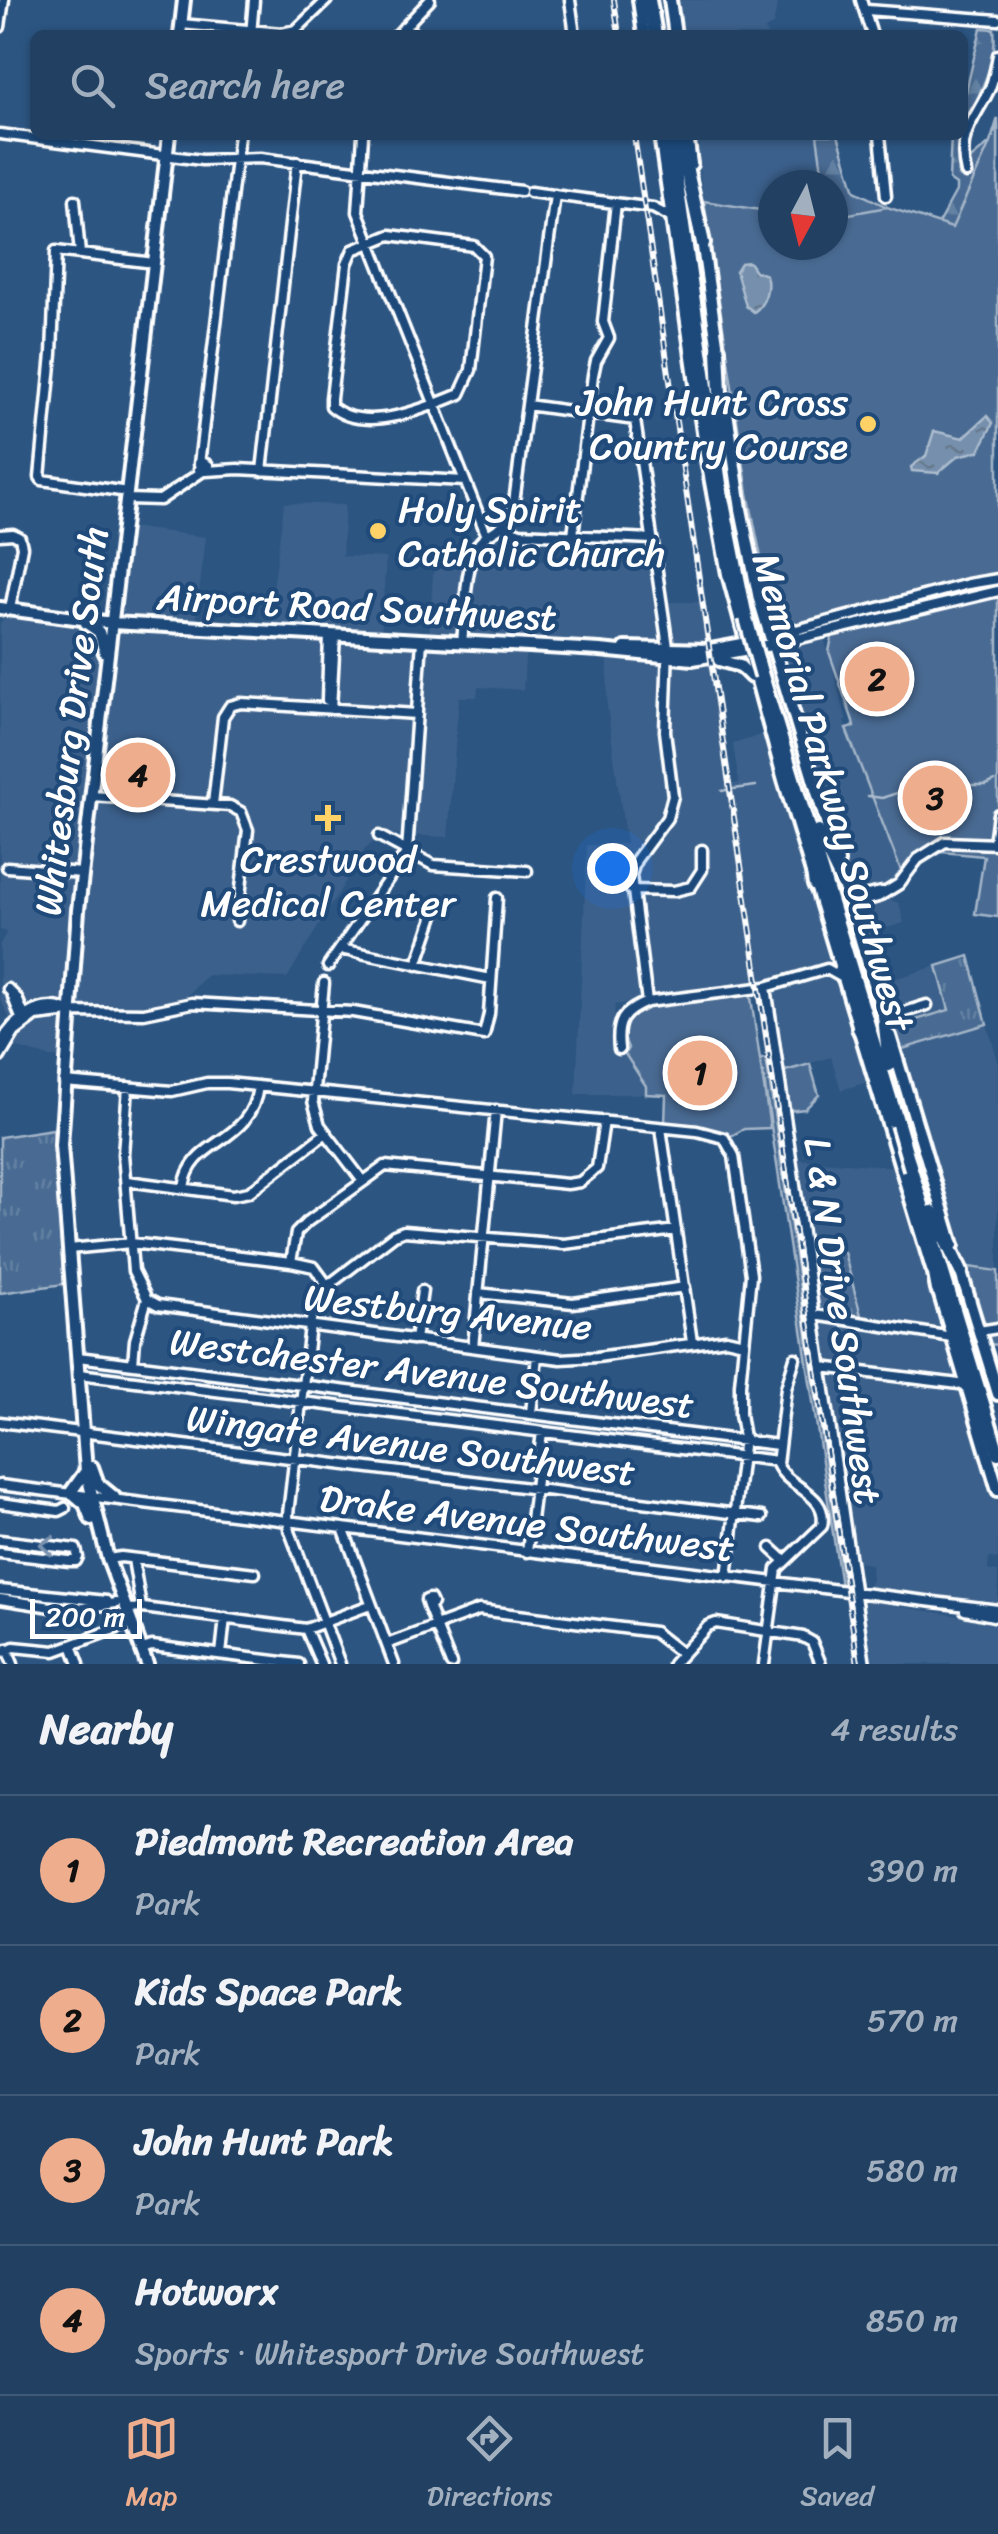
<!DOCTYPE html>
<meta charset="utf-8">
<style>
body{margin:0;font-family:Sriracha,sans-serif;background:#2d4b6b;color:#f1f3f6}
.compass{position:absolute;left:758px;top:170px;width:90px;height:90px;border-radius:50%;background:#214062;box-shadow:0 2px 8px #0004;rotate:187deg}
.scale{position:absolute;left:30px;bottom:25px;width:112px;box-sizing:border-box;padding-left:10px;border:5px solid #fff;border-top:0;font-size:28px;line-height:35px;white-space:nowrap;color:#fff;-webkit-text-stroke:8px #1f4a7a;paint-order:stroke}
.you{position:absolute;left:612px;top:868px;width:35px;height:35px;margin:-25px;border:8px solid #fff;border-radius:50%;background:#1a73e8;box-shadow:0 0 0 15px #1a73e833}
.badge{display:grid;place-items:center;width:65px;height:65px;border-radius:50%;background:#eead8d;color:#111;font-size:32px;font-weight:700}
.pin{position:absolute;translate:-50% -50%;border:5px solid #fff;box-shadow:0 2px 10px #0006}
.list{margin:0;padding:0;list-style:none}
h2{display:flex;justify-content:space-between;align-items:center;height:130px;margin:0;padding:0 40px;font-size:42px}
h2 small{font-size:32px;font-weight:400;color:#a2afbe}
.list li{display:grid;grid-template-columns:65px 1fr auto;gap:30px;align-items:center;box-sizing:border-box;height:150px;padding:0 40px;border-top:2px solid #3e5977}
.list b{display:block;font-size:38px;white-space:nowrap}
.list p{margin:0;font-size:32px;white-space:nowrap;color:#a2afbe}
.list em{font-size:32px;font-style:normal;color:#a2afbe}
.icon{flex:none;width:55px;height:55px;fill:none;stroke:currentColor;stroke-width:2;stroke-linecap:round;stroke-linejoin:round}
.map{position:relative;flex:none;width:998px;height:1664px;overflow:hidden}
.search{position:absolute;background:#214062;box-shadow:0 2px 8px #0004;left:30px;right:30px;top:30px;height:110px;display:flex;align-items:center;gap:25px;box-sizing:border-box;padding:0 35px;border-radius:15px;color:#a2afbe;font-size:38px}
.sheet{height:730px;background:#214062}
nav{display:flex;justify-content:space-around;align-items:center;box-sizing:border-box;height:140px;border-top:2px solid #3e5977;background:#214062;font-size:28px;color:#a2afbe}
nav a{display:grid;justify-items:center;gap:5px}
nav .on{color:#eead8d}
.map>svg:first-child{display:block}
.built{fill:#3b618b}
.grass{fill:url(#grass-tufts);stroke:#a4b5c8;stroke-width:2.5}
.forest{fill:url(#forest-firs);stroke:#a4b5c8;stroke-width:2.5}
.park{fill:#486b92;stroke:#a4b5c8;stroke-width:2.5}
.water{fill:url(#water-ripples);stroke:#acbcce;stroke-width:2.5}
.lines{fill:none;stroke-linecap:round;stroke-linejoin:round}
.stream{stroke:#acbcce;stroke-width:2.5}
.minor-casing{stroke:#fff;stroke-width:15}
.major-casing{stroke:#fff;stroke-width:18}
.highway-casing{stroke:#fff;stroke-width:20}
.minor{stroke:#1f4a7a;stroke-width:8}
.major{stroke:#1f4a7a;stroke-width:10}
.highway{stroke:#1f4a7a;stroke-width:12}
.rail-casing{stroke:#fff;stroke-width:6}
.rail{stroke:#1f4a7a;stroke-width:2.5;stroke-dasharray:8;stroke-linecap:butt}
.highway-bridge-casing{stroke:#fff;stroke-width:20;stroke-linecap:butt}
.highway-bridge{stroke:#1f4a7a;stroke-width:12}
.oneway{stroke:#7992af}
.poi-dot{fill:#ffd166;stroke:#1f4a7a;stroke-width:4}
.labels{text-anchor:middle;stroke-width:8;stroke-linejoin:round;paint-order:stroke}
.poi-label{font-size:38px;fill:#fff;stroke:#1f4a7a;text-anchor:end}
.street-label{font-size:38px;fill:#fff;stroke:#1f4a7a}
</style>
<div class="map">
<svg width="998" height="1664" viewBox="0 0 998 1664">
<defs>
<pattern id="grass-tufts" width="24" height="20" patternUnits="userSpaceOnUse" patternTransform="scale(2.5)"><rect width="24" height="20" fill="#486b92"/><path d="M3 7l-1-3M5 7V3M7 7l1-3M15 17l-1-3M17 17v-4M19 17l1-3" fill="none" stroke="#6381a2"/></pattern>
<pattern id="forest-firs" width="22" height="20" patternUnits="userSpaceOnUse" patternTransform="scale(2.5)"><rect width="22" height="20" fill="#486b92"/><path d="M5 1l3.5 6h-7zM16 11l3.5 6h-7z" fill="#6381a2"/></pattern>
<pattern id="water-ripples" width="26" height="14" patternUnits="userSpaceOnUse" patternTransform="scale(2.5)"><rect width="26" height="14" fill="#748fad"/><path d="M2 4q2-2 4 0t4 0M15 11q2-2 4 0t4 0" fill="none" stroke="#66788b"/></pattern>
</defs>
<rect width="100%" height="100%" fill="#2c5582"/>
<filter id="ink" filterUnits="userSpaceOnUse"><feTurbulence type="fractalNoise" baseFrequency=".01" numOctaves="2"/><feDisplacementMap in="SourceGraphic" scale="20" xChannelSelector="R" yChannelSelector="G"/><feConvolveMatrix kernelMatrix="1 2 1 2 8 2 1 2 1" color-interpolation-filters="sRGB"/></filter>
<g filter="url(#ink)">
<!-- built -->
<path class="built" d="M 673,0 L 776,0 L 778,1 L 773,25 L 765,29 L 767,35 L 678,35 Z
M 694,135 L 817,135 L 824,185 L 773,185 L 773,212 L 704,201 Z
M 284,503 L 345,505 L 342,556 L 386,558 L 381,634 L 526,646 L 523,690 L 478,687 L 477,697 L 459,697 L 448,837 L 384,834 L 365,849 L 287,978 L 207,975 L 184,999 L 149,1008 L 70,1012 L 66,1057 L 49,1057 L 11,1046 L 18,1034 L 0,999 L 0,944 L 7,932 L 0,930 L 0,624 L 10,609 L 108,624 L 122,526 L 206,537 L 195,624 L 268,629 Z
M 685,503 L 692,503 L 712,647 L 706,647 L 708,662 L 714,663 L 732,784 L 739,783 L 733,744 L 767,733 L 832,956 L 826,966 L 810,972 L 615,1005 L 612,1051 L 625,1054 L 646,1086 L 646,1094 L 576,1094 L 587,845 L 626,844 L 607,705 L 608,660 L 676,665 L 666,602 L 700,602 Z
M 477,557 L 653,565 L 665,645 L 468,634 Z
M 434,560 L 465,563 L 456,637 L 429,637 Z
M 816,637 L 825,641 L 847,721 L 844,721 L 846,729 L 903,876 L 892,892 L 854,902 L 781,664 L 793,643 Z
M 887,899 L 899,903 L 904,923 L 862,935 L 855,909 Z
M 937,966 L 950,1010 L 890,1028 L 877,984 Z
M 825,974 L 838,977 L 871,1081 L 841,1090 L 831,1057 L 782,1072 L 795,1159 L 897,1167 L 998,1499 L 998,1559 L 989,1558 L 988,1570 L 998,1572 L 998,1607 L 867,1589 L 872,1580 L 871,1564 L 855,1562 L 858,1588 L 844,1586 L 784,1193 L 757,990 Z
M 987,1024 L 998,1061 L 998,1271 L 963,1268 L 896,1051 Z
M 859,1600 L 998,1622 L 998,1664 L 869,1664 Z"/>
<!-- grass -->
<path class="grass" d="M 969,956 L 987,1024 L 896,1051 L 890,1028 L 949,1010 L 937,966 Z
M 810,1064 L 819,1095 L 805,1109 L 787,1111 L 782,1072 Z
M 53,1129 L 64,1284 L 0,1293 L 0,1137 Z
M 808,1247 L 844,1252 L 862,1319 L 817,1312 Z"/>
<!-- forest -->
<path class="forest" d="M 981,28 L 994,29 C 998,63 979,90 969,120 C 963,138 961,157 958,176 L 974,178 L 967,162 L 990,143 L 998,118 L 998,195 L 950,234 L 934,231 L 956,191 L 956,185 L 949,180 L 951,135 L 963,135 L 963,104 Z
M 817,135 L 838,135 L 855,191 L 887,207 L 886,210 L 833,226 L 833,185 L 824,185 Z
M 766,1058 L 844,1586 L 841,1586 L 763,1073 L 664,1083 Z"/>
<!-- park -->
<path class="park" d="M 998,125 L 998,576 L 793,627 L 774,622 L 748,493 L 704,201 L 773,212 L 773,245 L 833,245 L 833,217 L 887,207 L 952,228 Z
M 998,596 L 998,917 L 975,914 L 984,856 L 942,852 L 903,876 L 846,729 L 854,727 L 853,721 L 829,652 L 833,632 Z
M 750,991 L 770,1128 L 744,1129 L 727,1138 L 705,1129 L 665,1125 L 666,1095 L 646,1094 L 646,1086 L 625,1054 L 628,1048 L 621,1031 L 626,1017 L 641,1008 Z
M 969,1267 L 998,1271 L 998,1345 L 982,1343 L 960,1269 Z"/>
<!-- water -->
<path class="water" d="M 749,262 L 755,271 L 766,275 C 770,288 765,304 754,312 L 746,306 L 736,271 L 741,263 Z
M 987,416 L 993,423 L 979,451 L 958,456 L 938,473 L 912,471 L 911,467 L 926,456 L 934,431 L 963,438 Z"/>
<g class="lines">
<!-- stream -->
<path class="stream" d="M 734,789 L 756,786
M 722,791 L 727,790
M 868,796 L 882,798 L 921,785 L 986,785 L 995,781"/>
<!-- minor casing -->
<g class="minor-casing">
<path id="minor" d="M 570,0 L 575,35
M 861,0 L 872,35
M 867,10 L 998,20
M 181,24 L 282,33 L 296,30 L 327,0
M 0,27 L 4,0
M 404,27 L 416,35
M 251,35 L 254,0
M 397,35 L 430,0
M 0,134 L 202,160 L 260,158 L 521,191
M 363,135 L 358,212 L 487,536
M 880,135 L 886,196
M 966,173 C 956,133 976,119 990,88 C 994,78 996,66 998,55
M 530,192 L 653,208 L 672,218
M 75,200 L 80,254
M 390,235 L 474,246 L 484,256 L 471,370 L 460,394 C 427,408 363,435 331,406 L 331,398 L 347,264 L 353,250 Z
M 527,405 L 635,420 L 668,647 L 665,731 L 673,796 L 667,818 L 636,860 L 631,875 L 647,1002
M 202,462 L 208,465 L 205,471 L 199,469 Z
M 199,464 L 239,135
M 206,471 L 238,469 L 465,481
M 262,471 L 297,162
M 128,492 L 42,480 L 40,477 L 52,354 L 56,251 L 154,263
M 127,499 L 160,500 L 203,471
M 504,527 L 520,533 L 652,539
M 0,535 L 13,534 L 20,538 L 22,547 L 10,609
M 573,535 L 593,375 L 596,361 L 609,338 L 603,322 L 616,203
M 767,618 L 781,627 L 794,629
M 770,637 L 968,584 L 998,579
M 462,643 C 465,617 464,562 480,542 C 493,527 502,533 513,510 L 555,195
M 771,645 L 998,591
M 327,700 L 329,635
M 331,709 L 335,635
M 92,796 L 230,806 L 241,812 L 248,830 L 237,921
M 213,804 L 223,717 L 230,706 L 241,703 L 417,714
M 379,836 L 433,865 L 527,871
M 994,843 L 998,814
M 7,867 L 82,873
M 631,890 L 674,891 L 691,887 L 702,870 L 702,850
M 848,899 L 882,892
M 850,905 L 878,897 L 899,884 L 918,859 L 945,842 L 998,844
M 340,949 L 491,979
M 417,965 L 435,912
M 328,966 L 407,852 L 422,641
M 324,983 L 313,1101 L 320,1125 L 362,1180
M 766,987 L 865,1664
M 8,989 L 17,998 L 27,1022 L 21,1018 L 13,997
M 892,1016 L 927,1005
M 0,1044 C 13,1020 41,997 70,1012
M 619,1049 C 616,1022 622,1012 647,1002 L 766,987 L 827,969 L 843,978
M 0,1057 L 15,1032 L 36,1016 L 70,1012 L 144,1013 L 192,1003 L 353,1012 L 484,1035 L 489,1014 L 497,898
M 64,1082 L 172,1091 L 207,1083 L 227,1083 L 697,1131 L 724,1138 L 734,1156 L 751,1275 L 740,1384 L 740,1414 L 744,1438 L 727,1577
M 128,1087 L 123,1154 L 133,1271 L 147,1299 L 158,1305 L 561,1359 L 597,1357 L 726,1339 L 744,1343
M 661,1128 L 692,1342
M 127,1181 L 233,1195 L 249,1192 L 326,1133
M 184,1188 C 190,1137 251,1146 258,1086
M 69,1249 L 131,1243 L 291,1262 L 314,1267 L 328,1286
M 291,1262 L 296,1233 L 307,1222 L 385,1166 L 567,1184 L 580,1182 L 597,1168 L 604,1121
M 478,1293 L 573,1303 L 685,1287
M 815,1315 L 952,1337
M 979,1331 L 998,1328
M 415,1340 L 422,1291
M 473,1347 L 496,1110
M 78,1357 L 778,1445
M 133,1363 L 135,1340 L 147,1299
M 822,1367 L 967,1385
M 79,1374 L 777,1461
M 531,1413 L 537,1356
M 0,1422 L 762,1517
M 0,1485 L 998,1610
M 0,1503 L 59,1511 L 65,1508
M 343,1528 L 394,1664
M 0,1540 L 76,1549 L 78,1557 L 76,1561 L 69,1561 L 0,1553
M 771,1548 L 784,1560
M 527,1552 L 542,1432
M 108,1559 L 121,1557 L 255,1573
M 133,1559 L 141,1607
M 0,1590 L 106,1601
M 0,1599 L 71,1610 L 116,1603
M 430,1599 L 432,1603 L 428,1606 L 426,1600 Z
M 428,1606 L 451,1664
M 126,1609 L 143,1608 L 306,1629 L 370,1605
M 965,1610 L 998,1617
M 306,1629 L 321,1664
M 387,1644 L 479,1610 L 654,1632 L 682,1654
M 72,1645 L 79,1664
M 7,1649 L 13,1664
M 142,1649 L 152,1646 L 299,1664
M 0,1653 L 14,1647 L 55,1651 L 131,1623
M 221,1654 L 225,1618
M 340,1664 L 289,1529 L 288,1514 L 310,1326 L 314,1304 L 321,1291 L 394,1235 L 404,1231 L 564,1244 L 676,1230
M 673,1664 L 708,1626 L 716,1623 L 803,1637 L 812,1642 L 821,1664
M 764,1664 L 777,1569 L 822,1526 C 829,1493 788,1489 777,1464 L 786,1388 L 795,1358"/>
</g>
<!-- major casing -->
<g class="major-casing">
<path id="major" d="M 639,0 L 644,35
M 670,0 L 675,35
M 180,35 L 184,0
M 660,135 L 707,460 L 728,574 L 784,780 L 932,1269
M 687,135 L 691,164
M 702,240 L 719,357
M 725,398 L 741,509 L 759,599 L 838,862
M 0,608 L 112,623 L 600,650 L 693,659 L 771,645
M 86,623 L 99,632 L 105,653
M 625,648 L 710,650 L 748,643
M 719,660 L 740,666 L 751,677
M 844,883 L 885,1020
M 890,1036 L 953,1245
M 959,1266 L 998,1394
M 937,1285 L 998,1490
M 92,1467 L 98,1484 L 114,1497
M 86,1471 L 71,1492 L 85,1504 L 91,1519
M 147,1664 L 108,1559 L 86,1471 L 61,1145 L 78,910 L 169,135"/>
</g>
<!-- highway casing -->
<g class="highway-casing">
<path id="highway" d="M 649,0 L 655,35
M 670,135 L 722,498 L 746,618
M 679,135 L 703,243
M 718,349 L 722,437
M 762,676 L 898,1124
M 818,832 L 845,888
M 811,859 L 815,885
M 884,1016 L 889,1065
M 859,1028 L 872,1052
M 911,1169 L 998,1453
M 932,1212 L 961,1272
M 933,1263 L 938,1290"/>
</g>
<!-- minor -->
<use href="#minor" class="minor"/>
<!-- major -->
<use href="#major" class="major"/>
<!-- highway -->
<use href="#highway" class="highway"/>
<!-- rail casing -->
<g class="rail-casing">
<path id="rail" d="M 614,0 L 619,35
M 634,135 L 858,1664"/>
</g>
<!-- rail -->
<use href="#rail" class="rail"/>
<!-- highway-bridge casing -->
<g class="highway-bridge-casing">
<path id="highway-bridge" d="M 746,618 L 762,676
M 898,1124 L 911,1169"/>
</g>
<!-- highway-bridge -->
<use href="#highway-bridge" class="highway-bridge"/>
</g>
<!-- one-way arrows -->
<defs><path id="oneway-chevron" d="M-2-3.5L2.5 0L-2 3.5" fill="none" stroke-width="1.6" stroke-linecap="round" stroke-linejoin="round" transform="scale(2.5)"/></defs>
<use class="oneway" href="#oneway-chevron" transform="translate(47 1545) rotate(-173)"/>
</g>
<!-- markers -->
<g class="poi-dot">
<circle cx="868" cy="424" r="10"/>
<circle cx="378" cy="531" r="10"/>
<path d="M323 803h10v10h10v10h-10v10h-10v-10h-10v-10h10z"/>
</g>
<g class="labels">
<!-- poi labels -->
<g class="poi-label">
<text x="848" y="415">John Hunt Cross<tspan x="848" dy="44">Country Course</tspan></text>
<text x="398" y="522" text-anchor="start">Holy Spirit<tspan x="398" dy="44">Catholic Church</tspan></text>
<text x="328" y="872" text-anchor="middle">Crestwood<tspan x="328" dy="44">Medical Center</tspan></text>
</g>
<!-- street labels -->
<g class="street-label">
<text transform="translate(357 607) rotate(3)" y="13">Airport Road Southwest</text>
<text transform="translate(71 721) rotate(-83)" y="13">Whitesburg Drive South</text>
<text transform="translate(833 792) rotate(74)" y="13">Memorial Parkway Southwest</text>
<text transform="translate(448 1312) rotate(6)" y="13">Westburg Avenue</text>
<text transform="translate(843 1321) rotate(82)" y="13">L &amp; N Drive Southwest</text>
<text transform="translate(432 1373) rotate(7)" y="13">Westchester Avenue Southwest</text>
<text transform="translate(411 1445) rotate(7)" y="13">Wingate Avenue Southwest</text>
<text transform="translate(527 1523) rotate(7)" y="13">Drake Avenue Southwest</text>
</g>
</g>
</svg>
<svg class="compass" viewBox="-18 -18 36 36"><path d="M0-13l5 13h-10z" fill="#e53935"/><path d="M0 13l5-13h-10z" fill="#a2afbe"/></svg>
<div class="scale">200 m</div>
<div class="you"></div>
<div class="pin badge" style="left:700px;top:1073px">1</div>
<div class="pin badge" style="left:877px;top:679px">2</div>
<div class="pin badge" style="left:935px;top:798px">3</div>
<div class="pin badge" style="left:138px;top:775px">4</div>
<div class="search"><svg class="icon" aria-label="search" viewBox="0 0 24 24"><circle cx="10" cy="10" r="6"/><path d="M15 15l6 6"/></svg>Search here</div>
</div>
<section class="sheet">
<h2>Nearby<small>4 results</small></h2>
<ul class="list">
<li><span class="badge">1</span><div><b>Piedmont Recreation Area</b><p>Park</p></div><em>390 m</em></li>
<li><span class="badge">2</span><div><b>Kids Space Park</b><p>Park</p></div><em>570 m</em></li>
<li><span class="badge">3</span><div><b>John Hunt Park</b><p>Park</p></div><em>580 m</em></li>
<li><span class="badge">4</span><div><b>Hotworx</b><p>Sports · Whitesport Drive Southwest</p></div><em>850 m</em></li>
</ul>
</section>
<nav>
<a class="on"><svg class="icon" aria-label="map" viewBox="0 0 24 24"><path d="M3 6l6-2 6 2 6-2v14l-6 2-6-2-6 2zM9 4v14M15 6v14"/></svg>Map</a>
<a><svg class="icon" aria-label="directions" viewBox="0 0 24 24"><path d="M12 3l9 9-9 9-9-9zM9 14v-3h6M13 9l2 2-2 2"/></svg>Directions</a>
<a><svg class="icon" aria-label="saved" viewBox="0 0 24 24"><path d="M7 4h10v16l-5-4-5 4z"/></svg>Saved</a>
</nav>
